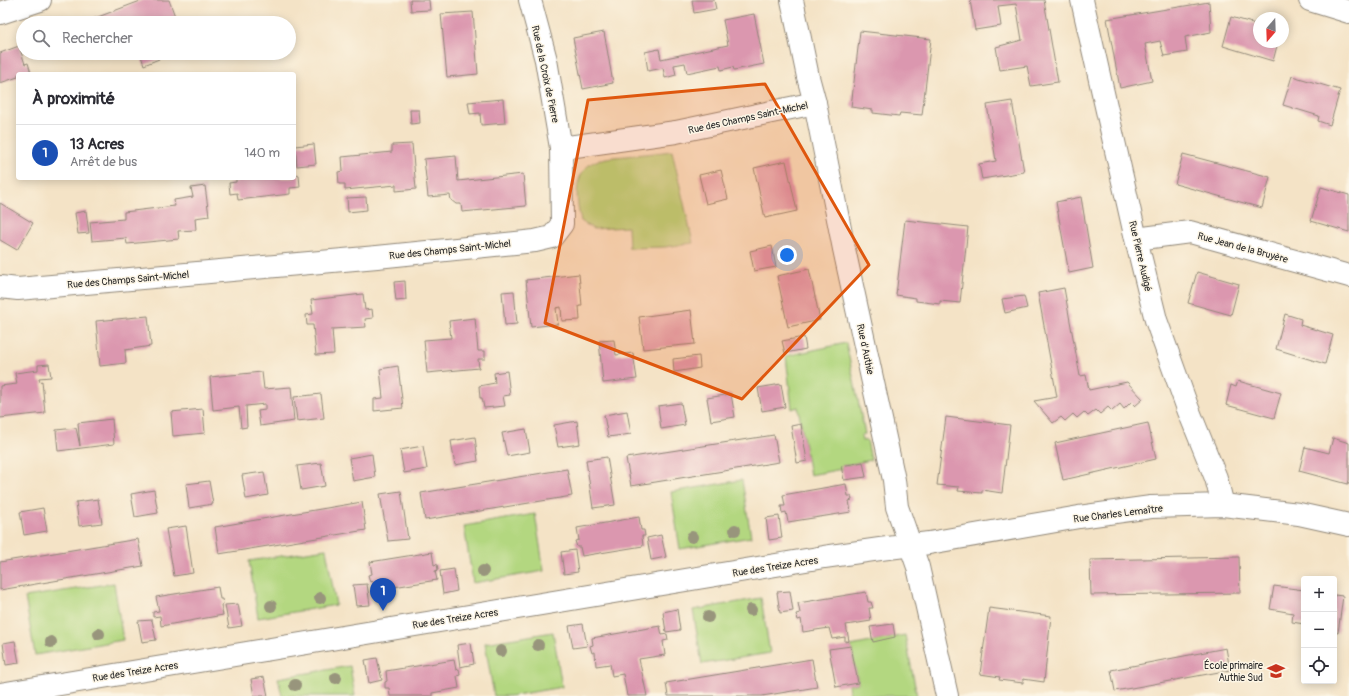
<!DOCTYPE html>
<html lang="fr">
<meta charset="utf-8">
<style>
body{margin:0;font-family:Pangolin,sans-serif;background:#f2f2f3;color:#2b2b33}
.controls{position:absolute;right:12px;bottom:12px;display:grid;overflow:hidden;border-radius:4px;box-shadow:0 2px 10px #0003}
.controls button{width:36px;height:36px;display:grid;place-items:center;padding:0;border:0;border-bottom:1px solid #e1e1e2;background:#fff;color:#2b2b33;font:20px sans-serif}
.compass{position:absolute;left:1253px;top:12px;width:36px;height:36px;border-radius:50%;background:#fff;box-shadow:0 2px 10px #0003;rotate:199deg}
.you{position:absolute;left:787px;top:255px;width:14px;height:14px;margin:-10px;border:3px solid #fff;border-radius:50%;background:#1a73e8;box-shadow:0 0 0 6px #1a73e833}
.badge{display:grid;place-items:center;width:26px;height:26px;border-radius:50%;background:#db2777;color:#fff;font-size:13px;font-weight:700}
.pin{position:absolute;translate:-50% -33px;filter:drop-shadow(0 1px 2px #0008)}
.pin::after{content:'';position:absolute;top:21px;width:14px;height:12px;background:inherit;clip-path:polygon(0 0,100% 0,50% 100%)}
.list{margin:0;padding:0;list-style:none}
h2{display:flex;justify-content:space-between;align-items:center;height:52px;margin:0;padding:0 16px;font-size:17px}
h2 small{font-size:13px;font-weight:400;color:#7c7c81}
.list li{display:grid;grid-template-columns:26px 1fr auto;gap:12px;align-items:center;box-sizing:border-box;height:56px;padding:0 16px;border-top:1px solid #e1e1e2}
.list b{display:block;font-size:15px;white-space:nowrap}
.list p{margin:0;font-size:13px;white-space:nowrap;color:#7c7c81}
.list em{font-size:13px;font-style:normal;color:#7c7c81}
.icon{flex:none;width:22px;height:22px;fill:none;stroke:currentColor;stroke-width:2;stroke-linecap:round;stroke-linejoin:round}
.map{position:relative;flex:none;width:1349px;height:696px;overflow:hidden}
.search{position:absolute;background:#fff;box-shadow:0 2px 10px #0003;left:16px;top:16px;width:280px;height:44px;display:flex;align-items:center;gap:10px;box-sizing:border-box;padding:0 14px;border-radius:22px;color:#7c7c81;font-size:15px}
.panel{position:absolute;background:#fff;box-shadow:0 2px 10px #0003;left:16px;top:72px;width:280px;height:108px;border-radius:4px}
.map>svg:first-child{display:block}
.green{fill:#b3d780;stroke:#6f8156}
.building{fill:#db97af}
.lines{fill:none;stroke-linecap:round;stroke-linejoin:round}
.street-casing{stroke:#908778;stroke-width:24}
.secondary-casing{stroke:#908778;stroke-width:24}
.street{stroke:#fff;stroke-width:22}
.secondary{stroke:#fff;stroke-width:22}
.tree{fill:#98957c}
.marked{fill:#df570e;fill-opacity:0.2;stroke:#df570e;stroke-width:3;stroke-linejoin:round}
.labels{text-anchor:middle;stroke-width:3;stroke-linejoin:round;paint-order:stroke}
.street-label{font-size:10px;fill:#2b2b2b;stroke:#fcf5e5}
.poi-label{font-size:10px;fill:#2b2b2b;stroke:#fcf5e5;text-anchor:end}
</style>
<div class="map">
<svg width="1349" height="696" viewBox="0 0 1349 696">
<rect width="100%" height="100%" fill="#fcf5e5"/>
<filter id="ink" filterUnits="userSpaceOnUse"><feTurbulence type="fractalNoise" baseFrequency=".025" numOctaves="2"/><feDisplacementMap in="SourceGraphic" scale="8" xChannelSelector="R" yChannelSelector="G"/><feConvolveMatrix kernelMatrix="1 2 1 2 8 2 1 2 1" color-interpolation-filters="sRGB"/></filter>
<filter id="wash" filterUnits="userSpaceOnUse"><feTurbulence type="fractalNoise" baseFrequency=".012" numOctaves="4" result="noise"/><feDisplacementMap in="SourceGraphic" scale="16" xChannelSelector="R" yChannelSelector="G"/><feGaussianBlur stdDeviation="0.9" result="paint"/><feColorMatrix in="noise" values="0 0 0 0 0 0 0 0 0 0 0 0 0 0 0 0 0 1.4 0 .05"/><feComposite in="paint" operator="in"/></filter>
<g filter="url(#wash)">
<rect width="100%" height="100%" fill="#f4e3c6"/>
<!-- green -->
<path class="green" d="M 672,151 L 693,243 L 665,247 L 629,248 L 628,227 L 593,229 L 581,221 C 576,201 572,171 596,161 C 605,157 617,157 626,156 C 642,154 657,153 672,151 Z
M 846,343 L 865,434 L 861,435 L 862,441 L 867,440 L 871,460 L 842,466 L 842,469 L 810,475 L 798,407 L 792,409 L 786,356 Z
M 742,480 L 751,537 L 680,549 L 671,492 Z
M 535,514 L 544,571 L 473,583 L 464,526 Z
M 326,549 L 336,605 L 258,618 L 249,561 Z
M 114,583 L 123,640 L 35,655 L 25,597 Z
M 761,598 L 770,653 L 702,664 L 693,610 Z
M 553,632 L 562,687 L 510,696 L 494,696 L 485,643 Z
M 905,635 L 917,696 L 850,696 L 848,685 L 858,683 L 851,646 Z
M 350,666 L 355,696 L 282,696 L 278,678 Z"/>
<g id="blocks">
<!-- building -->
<path class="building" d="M 143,0 L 169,0 L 176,19 L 165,23 L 82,23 Z
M 410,0 L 429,0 L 430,10 L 411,11 Z
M 692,0 L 714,0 L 716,9 L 694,13 Z
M 970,0 L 1044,0 L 1058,82 L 1031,86 L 1027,66 L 1000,70 L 996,47 L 1022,40 L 1016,4 L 998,6 L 1001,26 L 975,30 Z
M 1209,2 L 1211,32 L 1185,37 L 1187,52 L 1164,56 L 1160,41 L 1145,44 L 1152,81 L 1120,88 L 1107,19 Z
M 473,12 L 478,74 L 447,77 L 441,14 Z
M 754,14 L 764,64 L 734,70 L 733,67 L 721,70 L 720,66 L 687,73 L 685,63 L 674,65 L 676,75 L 665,78 L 663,68 L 648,71 L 645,52 L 659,49 L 661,59 L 728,45 L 723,20 Z
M 1231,17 L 1259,25 L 1259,42 L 1278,42 L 1273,61 L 1223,46 Z
M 860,31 L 931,39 L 922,115 L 900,113 L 899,116 L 873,113 L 873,110 L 851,107 Z
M 604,32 L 613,83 L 583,89 L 573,38 Z
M 19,46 L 25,64 L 28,63 L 31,73 L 18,74 L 18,77 L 0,83 L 0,53 Z
M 140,53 L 156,53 L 159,59 L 144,65 Z
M 1292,76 L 1340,90 L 1330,125 L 1318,121 L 1319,116 L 1283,105 Z
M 503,99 L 505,123 L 481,125 L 480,113 L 470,114 L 468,102 Z
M 1012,101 L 1024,172 L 982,179 L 979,164 L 996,161 L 987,105 Z
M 410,110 L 419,110 L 420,123 L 411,124 Z
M 314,144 L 316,164 L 297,166 L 295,146 Z
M 412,144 L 416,189 L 396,191 L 396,185 L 345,190 L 345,184 L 339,184 L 338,172 L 343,171 L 342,157 L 392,152 L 392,145 Z
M 1183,154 L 1270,177 L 1262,208 L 1175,184 Z
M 456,156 L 458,181 L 523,174 L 526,206 L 462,212 L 461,204 L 456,204 L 451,200 L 450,195 L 428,197 L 424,159 Z
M 786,161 L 797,211 L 765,218 L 754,168 Z
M 721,170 L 728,199 L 706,204 L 699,175 Z
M 294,173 L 299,175 L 300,187 L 290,188 L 290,194 L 238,200 L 237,193 L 230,194 L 229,183 L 236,182 L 236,178 L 294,178 Z
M 205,186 L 209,216 L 195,218 L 196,230 L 178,231 L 179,239 L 127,244 L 126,238 L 92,241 L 90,222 L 124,219 L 124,212 L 175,206 L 174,200 L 193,197 L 191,188 Z
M 1321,187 L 1349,195 L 1349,232 L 1311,221 Z
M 366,197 L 367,210 L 348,212 L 347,198 Z
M 1081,197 L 1093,268 L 1069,273 L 1056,202 Z
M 0,203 L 33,223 L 17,250 L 0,240 Z
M 86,211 L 89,233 L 78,234 L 75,213 Z
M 905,220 L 968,227 L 960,303 L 940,301 L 940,304 L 916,301 L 916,298 L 896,295 Z
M 772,246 L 776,267 L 754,271 L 750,251 Z
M 809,269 L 820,320 L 788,327 L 777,276 Z
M 1197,272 L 1239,284 L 1231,315 L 1188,303 Z
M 579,274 L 582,306 L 579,306 L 580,320 L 562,321 L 561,307 L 556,308 L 558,324 L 531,327 L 526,280 Z
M 405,281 L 406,300 L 396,301 L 394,282 Z
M 1064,288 L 1080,376 L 1086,375 L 1089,390 L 1127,382 L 1143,399 L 1135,406 L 1131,402 L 1124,409 L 1120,404 L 1112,411 L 1108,407 L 1100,414 L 1096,410 L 1088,416 L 1084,412 L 1077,418 L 1073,414 L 1065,421 L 1061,417 L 1053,423 L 1034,401 L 1057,397 L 1038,293 Z
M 514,291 L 517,324 L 505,325 L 502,292 Z
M 363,294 L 365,310 L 372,309 L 373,318 L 365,319 L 366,327 L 332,329 L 334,354 L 316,355 L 313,325 L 307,325 L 306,315 L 313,314 L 311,300 Z
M 1024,296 L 1027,308 L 1005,313 L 1002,299 Z
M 691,310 L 695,344 L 643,349 L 639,317 Z
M 1285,314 L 1301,319 L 1300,325 L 1333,335 L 1325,364 L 1276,349 Z
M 148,316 L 151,346 L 125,350 L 126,363 L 100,366 L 96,321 Z
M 475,318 L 478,351 L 485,351 L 485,359 L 478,359 L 479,368 L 427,373 L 424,340 L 451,338 L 449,321 Z
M 804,337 L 806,349 L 785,353 L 782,341 Z
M 614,340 L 616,355 L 633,353 L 637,379 L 603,383 L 599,341 Z
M 699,356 L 700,368 L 674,372 L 673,359 Z
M 49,364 L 51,377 L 39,378 L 40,382 L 42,381 L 45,413 L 0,418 L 0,386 L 17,384 L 15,373 L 38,370 L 38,365 Z
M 398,366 L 403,408 L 374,411 L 374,399 L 383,398 L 380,369 Z
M 507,371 L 510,395 L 503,396 L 505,406 L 484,408 L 482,398 L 480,398 L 479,386 L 495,383 L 494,373 Z
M 262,372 L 264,389 L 291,387 L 294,421 L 260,426 L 258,411 L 265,410 L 265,404 L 246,406 L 247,427 L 241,428 L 239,407 L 213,410 L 210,377 Z
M 1238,381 L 1281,393 L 1274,418 L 1226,405 L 1231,385 L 1236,387 Z
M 781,384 L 785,407 L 762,411 L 758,388 Z
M 321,394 L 324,418 L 297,421 L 294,397 Z
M 731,394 L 735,417 L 711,421 L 707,398 Z
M 681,403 L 685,425 L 661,429 L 658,406 Z
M 203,409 L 205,433 L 173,436 L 171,412 Z
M 627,411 L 631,434 L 608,437 L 604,415 Z
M 946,417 L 1010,425 L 1002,493 L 982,490 L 982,493 L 958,491 L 959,487 L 937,485 Z
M 112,419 L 114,444 L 58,451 L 56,430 L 76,428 L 80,446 L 78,423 Z
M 577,421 L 580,444 L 558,447 L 554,425 Z
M 1148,423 L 1156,459 L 1063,480 L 1055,443 Z
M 801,424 L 807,461 L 797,463 L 791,426 Z
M 526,429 L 530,452 L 507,456 L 502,433 Z
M 774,435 L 779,462 L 631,486 L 626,458 Z
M 475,437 L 478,461 L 455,465 L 451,441 Z
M 1333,438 L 1349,443 L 1349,480 L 1348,484 L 1299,471 L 1305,447 L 1329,453 Z
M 423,446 L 427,469 L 404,473 L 400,450 Z
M 372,454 L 375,477 L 353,481 L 349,458 Z
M 607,457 L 615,505 L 593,508 L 586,460 Z
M 863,462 L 866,477 L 844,480 L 841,466 Z
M 321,463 L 325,486 L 301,490 L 297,466 Z
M 567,469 L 572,496 L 425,520 L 421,493 Z
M 264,472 L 268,495 L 246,499 L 242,475 Z
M 209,481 L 213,504 L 189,508 L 186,484 Z
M 846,484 L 848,496 L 851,496 L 852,500 L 849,501 L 851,512 L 788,522 L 786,512 L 782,513 L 781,506 L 785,506 L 783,495 Z
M 154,490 L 158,513 L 135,517 L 131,494 Z
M 401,491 L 408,539 L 388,541 L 380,494 Z
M 98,499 L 102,523 L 79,526 L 76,502 Z
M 362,502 L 366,530 L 219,554 L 215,527 Z
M 43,508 L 47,531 L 24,535 L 20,512 Z
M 779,516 L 782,538 L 769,540 L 766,518 Z
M 639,517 L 641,530 L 644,530 L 645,536 L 642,536 L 643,546 L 582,556 L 580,547 L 577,547 L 575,541 L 579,540 L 577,528 Z
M 186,526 L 193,573 L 174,576 L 166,529 Z
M 661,535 L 666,557 L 651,560 L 647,538 Z
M 138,539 L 143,566 L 0,590 L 0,562 Z
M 575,550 L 578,572 L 564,574 L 561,552 Z
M 432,552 L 434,565 L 437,564 L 438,570 L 435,571 L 437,580 L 375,590 L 373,581 L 370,582 L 368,575 L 372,574 L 370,562 Z
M 1239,557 L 1240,593 L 1091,595 L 1090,560 Z
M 454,569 L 457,591 L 443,594 L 440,571 Z
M 367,584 L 370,605 L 356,606 L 353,585 Z
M 1274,586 L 1304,590 L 1304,624 L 1292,622 L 1293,613 L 1270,609 Z
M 218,587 L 220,599 L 222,599 L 223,604 L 221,605 L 223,615 L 161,626 L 160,616 L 153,617 L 153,612 L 159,611 L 156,597 Z
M 790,591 L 793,611 L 780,613 L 777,592 Z
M 866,592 L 868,602 L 871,602 L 873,608 L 869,608 L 871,621 L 846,625 L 849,641 L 845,642 L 845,637 L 832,639 L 829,628 L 803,632 L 801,619 L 798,620 L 796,614 L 800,613 L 798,603 Z
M 1334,595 L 1343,596 L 1338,633 L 1334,632 Z
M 238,604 L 242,626 L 229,628 L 225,605 Z
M 989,608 L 1051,616 L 1044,682 L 1023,679 L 1023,683 L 999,680 L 1000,677 L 980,674 Z
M 677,609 L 680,630 L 666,632 L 663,612 Z
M 152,620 L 156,640 L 142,642 L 138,621 Z
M 583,624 L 587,646 L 573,648 L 569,626 Z
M 893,624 L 895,637 L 873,642 L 870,627 Z
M 660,626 L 662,635 L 667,634 L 668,640 L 663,641 L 665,655 L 639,659 L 647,696 L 627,696 L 623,674 L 612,676 L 610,664 L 596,666 L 595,652 L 592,653 L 590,646 L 593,645 L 592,638 Z
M 15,641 L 19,663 L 6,665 L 3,643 Z
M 471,643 L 474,664 L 460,667 L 457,645 Z
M 851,646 L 858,683 L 836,687 L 829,649 Z
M 1226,648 L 1230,670 L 1115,691 L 1111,670 Z
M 377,658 L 382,680 L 369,683 L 365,660 Z
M 812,659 L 817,687 L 762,696 L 668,696 L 666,683 Z
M 454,660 L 456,670 L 459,669 L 460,675 L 457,676 L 459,688 L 432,693 L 432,696 L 390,696 L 389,688 L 385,688 L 385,682 L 387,681 L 386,671 Z
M 264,677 L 268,696 L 254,696 L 251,679 Z"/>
</g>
</g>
<g filter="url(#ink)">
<use href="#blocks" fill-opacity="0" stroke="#908778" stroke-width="1"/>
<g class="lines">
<!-- street casing -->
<g class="street-casing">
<path id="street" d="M 530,0 L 546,60 L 561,148
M 1082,0 L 1136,239 L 1156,320 L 1188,409 L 1216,478 L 1223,505
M 1310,0 L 1349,12
M 0,13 L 40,0
M 1136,239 L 1190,232 L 1349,276
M 0,287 L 18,289 L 377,257 L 535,241 L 552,237 L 562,224 L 561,148 L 676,132 L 815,103
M 0,694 L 824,557 L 880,549 L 929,543 L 1079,517 L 1151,507 L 1223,505 L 1299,514 L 1349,525"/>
</g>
<!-- secondary casing -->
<g class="secondary-casing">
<path id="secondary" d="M 792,0 L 808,77 L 815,103 L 844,249 L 887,447 L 894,480 L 897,507 L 918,567 L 947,696"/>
</g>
<!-- street -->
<use href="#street" class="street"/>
<!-- secondary -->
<use href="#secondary" class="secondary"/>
</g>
<!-- trees -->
<g class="tree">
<circle cx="735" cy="530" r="6"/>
<circle cx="692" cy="537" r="6"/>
<circle cx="483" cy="571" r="6"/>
<circle cx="320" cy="598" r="6"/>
<circle cx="271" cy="606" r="6"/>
<circle cx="751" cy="610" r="6"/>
<circle cx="708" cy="617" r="6"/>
<circle cx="99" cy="634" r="6"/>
<circle cx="51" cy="642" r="6"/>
<circle cx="538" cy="645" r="6"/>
<circle cx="501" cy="651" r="6"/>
<circle cx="336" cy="678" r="6"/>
<circle cx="295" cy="685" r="6"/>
</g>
</g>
<!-- marked area -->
<path class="marked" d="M 765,84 L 869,265 L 742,399 L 545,323 L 588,100 Z"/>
<!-- icons -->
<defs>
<g id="school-bare" transform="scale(1.38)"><path d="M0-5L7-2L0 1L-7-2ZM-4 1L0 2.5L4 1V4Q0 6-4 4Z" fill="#c8321e" stroke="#fcf5e5" stroke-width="2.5" paint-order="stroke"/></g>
</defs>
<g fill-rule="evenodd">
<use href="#school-bare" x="1276" y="671"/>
</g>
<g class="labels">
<!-- street labels -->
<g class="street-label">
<text transform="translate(546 74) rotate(78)" y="4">Rue de la Croix de Pierre</text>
<text transform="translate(748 117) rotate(-12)" y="4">Rue des Champs Saint-Michel</text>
<text transform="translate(1243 247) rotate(15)" y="4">Rue Jean de la Bruyère</text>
<text transform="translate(450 249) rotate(-6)" y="4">Rue des Champs Saint-Michel</text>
<text transform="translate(1141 256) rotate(77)" y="4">Rue Pierre Audigé</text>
<text transform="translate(128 279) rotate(-5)" y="4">Rue des Champs Saint-Michel</text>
<text transform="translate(866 349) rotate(78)" y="4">Rue d'Authie</text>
<text transform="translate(1118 513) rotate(-7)" y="4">Rue Charles Lemaître</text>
<text transform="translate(775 566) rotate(-9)" y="4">Rue des Treize Acres</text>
<text transform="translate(455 618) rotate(-9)" y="4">Rue des Treize Acres</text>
<text transform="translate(135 671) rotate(-9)" y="4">Rue des Treize Acres</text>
</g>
<!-- poi labels -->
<g class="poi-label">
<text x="1263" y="669">École primaire<tspan x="1263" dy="12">Authie Sud</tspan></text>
</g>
</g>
</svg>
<div class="controls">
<button>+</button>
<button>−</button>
<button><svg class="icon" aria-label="locate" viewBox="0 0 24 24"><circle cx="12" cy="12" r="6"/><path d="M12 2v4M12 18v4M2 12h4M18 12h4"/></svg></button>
</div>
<svg class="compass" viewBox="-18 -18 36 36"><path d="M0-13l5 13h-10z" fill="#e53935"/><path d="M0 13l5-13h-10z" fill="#7c7c81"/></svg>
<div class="you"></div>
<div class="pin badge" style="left:383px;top:611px;background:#1a4fb4">1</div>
<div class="search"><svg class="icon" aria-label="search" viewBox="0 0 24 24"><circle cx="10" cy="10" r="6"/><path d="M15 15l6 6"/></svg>Rechercher</div>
<section class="panel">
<h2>À proximité<small></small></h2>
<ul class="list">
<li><span class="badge" style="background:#1a4fb4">1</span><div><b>13 Acres</b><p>Arrêt de bus</p></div><em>140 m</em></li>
</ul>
</section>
</div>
